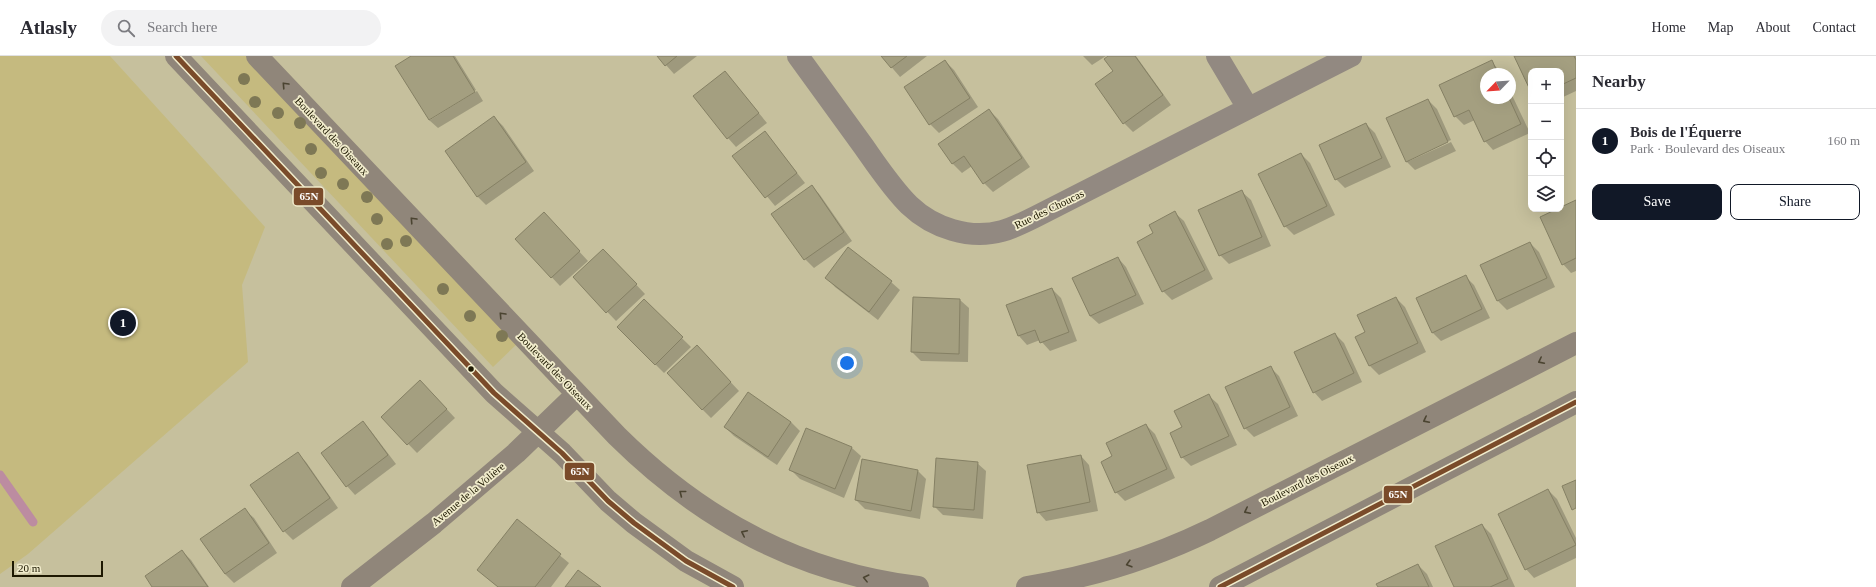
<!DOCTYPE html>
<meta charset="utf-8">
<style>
body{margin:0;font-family:"Times New Roman",serif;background:#f2f2f3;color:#2b2b33}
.controls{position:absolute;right:12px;top:12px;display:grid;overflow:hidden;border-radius:8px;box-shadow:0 4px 16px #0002}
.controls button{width:36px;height:36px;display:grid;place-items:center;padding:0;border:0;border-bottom:1px solid #e1e1e2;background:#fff;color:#2b2b33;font:20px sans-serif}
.compass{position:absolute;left:1480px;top:12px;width:36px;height:36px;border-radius:50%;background:#fff;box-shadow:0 4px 16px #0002;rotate:245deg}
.scale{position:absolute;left:12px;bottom:10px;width:91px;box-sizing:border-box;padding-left:4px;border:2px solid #1d1801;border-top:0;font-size:11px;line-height:14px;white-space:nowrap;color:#1d1801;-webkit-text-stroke:3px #f1eccc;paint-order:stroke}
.you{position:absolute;left:847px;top:307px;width:14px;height:14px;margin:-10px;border:3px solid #fff;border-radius:50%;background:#1a73e8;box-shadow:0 0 0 6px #1a73e833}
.badge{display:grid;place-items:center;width:26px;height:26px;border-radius:50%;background:#111827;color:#fff;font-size:13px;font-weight:700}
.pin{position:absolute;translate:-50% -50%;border:2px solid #fff;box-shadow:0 1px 4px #0006}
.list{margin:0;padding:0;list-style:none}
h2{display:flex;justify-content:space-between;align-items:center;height:52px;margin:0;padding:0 16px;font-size:17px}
h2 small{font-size:13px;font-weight:400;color:#7c7c81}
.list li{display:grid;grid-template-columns:26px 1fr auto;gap:12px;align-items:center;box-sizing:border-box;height:64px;padding:0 16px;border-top:1px solid #e1e1e2}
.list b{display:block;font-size:15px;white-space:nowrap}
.list p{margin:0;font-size:13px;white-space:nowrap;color:#7c7c81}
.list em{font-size:13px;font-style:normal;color:#7c7c81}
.actions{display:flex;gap:8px;padding:12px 16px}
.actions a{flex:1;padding:9px 0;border:1px solid #111827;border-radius:8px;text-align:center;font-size:14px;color:#111827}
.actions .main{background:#111827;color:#fff}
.icon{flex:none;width:22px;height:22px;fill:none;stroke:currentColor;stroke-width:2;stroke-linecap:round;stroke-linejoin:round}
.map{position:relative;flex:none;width:1576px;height:531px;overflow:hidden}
header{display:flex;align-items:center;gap:24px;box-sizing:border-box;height:56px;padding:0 20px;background:#fff;border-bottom:1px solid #e1e1e2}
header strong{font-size:19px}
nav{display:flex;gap:22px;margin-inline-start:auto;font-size:14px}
.search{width:280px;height:36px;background:#f2f2f3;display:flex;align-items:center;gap:10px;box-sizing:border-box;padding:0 14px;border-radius:22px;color:#7c7c81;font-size:15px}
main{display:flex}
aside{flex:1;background:#fff}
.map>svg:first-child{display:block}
.green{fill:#c5ba7f}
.shadow{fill:#0003}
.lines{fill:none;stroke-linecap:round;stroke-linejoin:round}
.stream{stroke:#bc8ca1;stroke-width:9}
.building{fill:#a49f80;stroke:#858064}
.street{stroke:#928981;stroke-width:22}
.secondary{stroke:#90867a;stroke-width:22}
.bus-1-casing{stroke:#f1eccc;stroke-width:8}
.bus-1{stroke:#7a4b2a;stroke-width:5}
.tree{fill:#7e7855}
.oneway{stroke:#4b4431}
.bus-dot{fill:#1d1801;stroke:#f1eccc;stroke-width:1.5}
.labels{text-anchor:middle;stroke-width:3.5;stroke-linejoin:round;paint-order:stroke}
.street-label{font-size:11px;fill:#1d1801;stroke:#f1eccc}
.line-badge{stroke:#f1eccc;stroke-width:1.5}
.badge-label{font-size:11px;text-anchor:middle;font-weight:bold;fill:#fff}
</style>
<header>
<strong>Atlasly</strong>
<div class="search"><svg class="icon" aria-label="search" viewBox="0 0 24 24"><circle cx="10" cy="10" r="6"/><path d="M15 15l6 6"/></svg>Search here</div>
<nav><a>Home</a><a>Map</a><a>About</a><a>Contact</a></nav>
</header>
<main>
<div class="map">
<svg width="1576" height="531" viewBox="0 0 1576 531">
<rect width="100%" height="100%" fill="#c6c09d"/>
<!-- green -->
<path class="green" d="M 0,0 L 110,0 L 265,171 L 242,229 L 248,306 L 28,498 L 0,518 Z
M 201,0 L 246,0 L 518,287 L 493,311 Z"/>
<!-- shadow -->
<path class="shadow" d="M 413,0 L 455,0 L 476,34 L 430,62 L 430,64 L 477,35 L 483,45 L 438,72 L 429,64 Z
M 658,0 L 697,0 L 674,18 Z
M 882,0 L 927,0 L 900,21 Z
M 1083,0 L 1106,0 L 1092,9 Z
M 1109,0 L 1136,0 L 1171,49 L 1133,76 L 1124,67 L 1114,15 Z
M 1515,0 L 1576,0 L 1576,35 L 1561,42 L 1561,15 L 1531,15 L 1531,33 Z
M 945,5 L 954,14 L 978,51 L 939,77 L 930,68 Z
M 1491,5 L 1502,18 L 1486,18 L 1486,42 L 1510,42 L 1510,35 L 1530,77 L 1493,94 L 1485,85 L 1475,64 L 1464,69 L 1455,60 Z
M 725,16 L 767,67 L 736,91 L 728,82 Z
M 1428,44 L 1437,53 L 1451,84 L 1409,103 L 1409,105 L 1451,86 L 1456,95 L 1415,114 L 1406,105 Z
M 989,54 L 998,63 L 1030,111 L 993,136 L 984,127 L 972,110 L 962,117 L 953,108 L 939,88 Z
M 494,61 L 503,70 L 534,115 L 486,149 L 478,141 L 446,96 Z
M 1366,68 L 1375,77 L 1391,111 L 1345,132 L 1336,123 Z
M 765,76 L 805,127 L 775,150 L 734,100 Z
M 1301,98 L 1310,107 L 1335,159 L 1294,179 L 1285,170 Z
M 812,130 L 820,139 L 852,185 L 814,212 L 805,203 L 773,158 Z
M 1242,136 L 1251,144 L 1271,190 L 1229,208 L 1220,199 Z
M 1576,145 L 1576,215 L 1571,217 L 1563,208 L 1559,153 Z
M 1175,157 L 1184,165 L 1213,223 L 1172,244 L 1163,235 L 1138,186 L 1155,178 Z
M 552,166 L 588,205 L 560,230 L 516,183 Z
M 1530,187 L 1539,196 L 1555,231 L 1507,254 L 1498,245 L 1481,209 Z
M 1118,202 L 1126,211 L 1144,248 L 1099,268 L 1090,260 Z
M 612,203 L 645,238 L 616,265 L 574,221 Z
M 1465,220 L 1474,229 L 1490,262 L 1441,285 L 1432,276 Z
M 827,222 L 891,226 L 900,234 L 878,264 L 835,231 Z
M 1052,233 L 1061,242 L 1077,285 L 1050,295 L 1040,284 L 1027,289 L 1019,280 Z
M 1396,242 L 1405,251 L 1426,296 L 1379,319 L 1370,310 L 1356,281 L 1366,276 Z
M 960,244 L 969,252 L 968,306 L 921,305 L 912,296 Z
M 644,245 L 691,291 L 664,317 L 618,271 Z
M 1335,278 L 1344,287 L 1362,326 L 1322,345 L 1314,336 Z
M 697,290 L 739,335 L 711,362 L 702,353 Z
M 1270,311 L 1279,320 L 1298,360 L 1254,381 L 1245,372 Z
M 429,334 L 455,362 L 417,397 L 382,361 Z
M 748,337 L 791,366 L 800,375 L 777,409 L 734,380 L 725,371 Z
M 1209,340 L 1218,348 L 1237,389 L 1191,410 L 1182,401 L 1171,377 L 1183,372 Z
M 363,366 L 371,375 L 396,408 L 355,439 L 347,430 Z
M 1146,369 L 1155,378 L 1175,422 L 1125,445 L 1116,436 Z
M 807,373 L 852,392 L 861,400 L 844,442 L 800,423 L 791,414 Z
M 297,397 L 306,406 L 338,452 L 293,484 L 284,475 Z
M 1081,400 L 1089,409 L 1098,455 L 1046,465 L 1038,456 Z
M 977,407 L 986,415 L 983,463 L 943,459 L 934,450 Z
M 918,415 L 926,423 L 920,463 L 865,453 L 856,444 Z
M 1548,434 L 1557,443 L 1576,482 L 1576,502 L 1534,522 L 1526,513 Z
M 245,454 L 254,462 L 277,497 L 234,527 L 225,518 L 202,483 Z
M 517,464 L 569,507 L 551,531 L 498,531 L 478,514 Z
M 1482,469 L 1491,478 L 1515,531 L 1455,531 Z
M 182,495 L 191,504 L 209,531 L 154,531 Z
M 1418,509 L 1427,518 L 1433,531 L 1379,531 Z"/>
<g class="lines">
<!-- stream -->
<path class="stream" d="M 0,419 L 33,466"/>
</g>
<!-- building -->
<path class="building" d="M 411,0 L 453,0 L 475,36 L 429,64 L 395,10 Z
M 657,0 L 677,0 L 665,10 Z
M 881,0 L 907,0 L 891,12 Z
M 1108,0 L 1135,0 L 1163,39 L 1123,68 L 1095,28 L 1113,15 L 1104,3 Z
M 1514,0 L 1574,0 L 1576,4 L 1576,22 L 1561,29 L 1561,15 L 1531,15 L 1531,36 Z
M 945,4 L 970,42 L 929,69 L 904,31 Z
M 1492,4 L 1498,18 L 1486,18 L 1486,42 L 1509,42 L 1521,68 L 1484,86 L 1469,54 L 1454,61 L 1439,29 Z
M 725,15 L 759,57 L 727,83 L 693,40 Z
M 1428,43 L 1448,86 L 1406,106 L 1386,62 Z
M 989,53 L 1022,102 L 983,128 L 964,100 L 952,108 L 938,88 Z
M 494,60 L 526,106 L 477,141 L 445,95 Z
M 1366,67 L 1382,102 L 1335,124 L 1319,89 Z
M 765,75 L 797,117 L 765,142 L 732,100 Z
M 1301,97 L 1327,150 L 1284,171 L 1258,118 Z
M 812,129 L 844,176 L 804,204 L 771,158 Z
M 1242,134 L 1262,181 L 1219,200 L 1198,154 Z
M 1576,144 L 1576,202 L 1562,209 L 1540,161 L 1557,153 L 1561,153 L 1561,151 Z
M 1175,155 L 1205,214 L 1162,236 L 1137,186 L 1153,177 L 1149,169 Z
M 544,156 L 580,195 L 551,222 L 515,183 Z
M 1530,186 L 1547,222 L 1497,245 L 1480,209 Z
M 848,191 L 892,225 L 869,256 L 825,222 Z
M 603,193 L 637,228 L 606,257 L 573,221 Z
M 1118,201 L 1136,239 L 1090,260 L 1072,222 Z
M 1466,219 L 1482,253 L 1432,277 L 1416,242 Z
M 1052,232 L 1069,276 L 1040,287 L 1035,274 L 1018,280 L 1006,249 Z
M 913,241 L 960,243 L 959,298 L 911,296 Z
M 1396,241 L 1418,287 L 1369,310 L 1355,281 L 1365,276 L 1357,259 Z
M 644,243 L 683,281 L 655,309 L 617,271 Z
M 1335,277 L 1354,317 L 1313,337 L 1294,296 Z
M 697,289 L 731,326 L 702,354 L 667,317 Z
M 1271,310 L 1290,351 L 1244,373 L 1225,331 Z
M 420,324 L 447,353 L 407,389 L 381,361 Z
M 748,336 L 791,366 L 768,401 L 724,371 Z
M 1209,338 L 1229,380 L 1181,402 L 1170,377 L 1182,371 L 1174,355 Z
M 363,365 L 388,399 L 346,431 L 321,397 Z
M 1146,368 L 1167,413 L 1115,437 L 1101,406 L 1112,400 L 1106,387 Z
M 806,372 L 852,391 L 835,433 L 789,414 Z
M 298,396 L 330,442 L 283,476 L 250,429 Z
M 1081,399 L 1090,446 L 1037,457 L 1027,409 Z
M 936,402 L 978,406 L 974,454 L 933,451 Z
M 862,403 L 918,414 L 911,455 L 855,444 Z
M 1576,424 L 1576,452 L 1572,454 L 1562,430 Z
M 1548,433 L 1576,489 L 1525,514 L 1498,458 Z
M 245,452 L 269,487 L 225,518 L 200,483 Z
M 517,463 L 561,498 L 535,531 L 498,531 L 477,514 Z
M 1482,468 L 1508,523 L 1490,531 L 1454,531 L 1435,490 Z
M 182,494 L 208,531 L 152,531 L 145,520 Z
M 1418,508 L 1429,531 L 1378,531 L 1376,528 Z
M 578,514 L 601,531 L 565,531 Z"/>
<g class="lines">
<!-- street -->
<path class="street" d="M 798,0 C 820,30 842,61 864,91 C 878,111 892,132 909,149 C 933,172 970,184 1002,175 C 1013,172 1025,166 1035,161 L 1351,0
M 1217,0 L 1248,52"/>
<!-- secondary -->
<path class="secondary" d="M 176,0 L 494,337 L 562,397 L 608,445 L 634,467 L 686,505 L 733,531
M 257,0 L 617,380 C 702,464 798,516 918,531
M 352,531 L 434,467 L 516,397 L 577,338
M 1027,531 C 1092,521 1150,503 1210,474 L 1576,287
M 1220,531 L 1576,346"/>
<!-- bus-1 casing -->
<g class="bus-1-casing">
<path id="bus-1" d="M 176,0 L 494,337 L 562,397 L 608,445 L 634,467 L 686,505 L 733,531
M 1220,531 L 1576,346"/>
</g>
<!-- bus-1 -->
<use href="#bus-1" class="bus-1"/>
</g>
<!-- trees -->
<g class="tree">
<circle cx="244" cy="23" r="6"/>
<circle cx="255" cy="46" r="6"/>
<circle cx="278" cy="57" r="6"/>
<circle cx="300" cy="67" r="6"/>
<circle cx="311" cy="93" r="6"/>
<circle cx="321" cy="117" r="6"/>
<circle cx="343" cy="128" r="6"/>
<circle cx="367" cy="141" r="6"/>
<circle cx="377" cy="163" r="6"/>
<circle cx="406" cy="185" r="6"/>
<circle cx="387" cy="188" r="6"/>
<circle cx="443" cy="233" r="6"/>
<circle cx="470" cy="260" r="6"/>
<circle cx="502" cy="280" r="6"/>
</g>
<!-- one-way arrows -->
<defs><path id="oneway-chevron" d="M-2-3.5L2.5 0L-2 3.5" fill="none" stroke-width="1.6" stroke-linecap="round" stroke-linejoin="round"/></defs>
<g class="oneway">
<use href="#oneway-chevron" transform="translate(285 29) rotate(-133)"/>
<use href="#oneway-chevron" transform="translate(413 164) rotate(-133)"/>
<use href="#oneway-chevron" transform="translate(502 259) rotate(-133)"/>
<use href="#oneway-chevron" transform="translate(1541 305) rotate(153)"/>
<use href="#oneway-chevron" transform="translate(1426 364) rotate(153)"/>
<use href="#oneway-chevron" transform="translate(682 437) rotate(-142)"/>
<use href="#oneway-chevron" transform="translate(1247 455) rotate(153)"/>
<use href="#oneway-chevron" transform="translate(744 477) rotate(-154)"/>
<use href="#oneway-chevron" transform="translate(1129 508) rotate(164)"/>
<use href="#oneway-chevron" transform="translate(866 522) rotate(-166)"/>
</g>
<!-- markers -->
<circle class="bus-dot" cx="471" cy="313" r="3.5"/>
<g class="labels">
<!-- street labels -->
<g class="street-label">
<text transform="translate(332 80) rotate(47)" y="4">Boulevard des Oiseaux</text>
<text transform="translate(1049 153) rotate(-26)" y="4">Rue des Choucas</text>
<text transform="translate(555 315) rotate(46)" y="4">Boulevard des Oiseaux</text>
<text transform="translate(1307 424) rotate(-27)" y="4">Boulevard des Oiseaux</text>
<text transform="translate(468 438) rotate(-40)" y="4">Avenue de la Volière</text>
</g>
</g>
<g class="line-badge">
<rect x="293" y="131" width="31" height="19" rx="4" fill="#7a4b2a"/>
<rect x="564" y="406" width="31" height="19" rx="4" fill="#7a4b2a"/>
<rect x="1383" y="429" width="30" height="19" rx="4" fill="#7a4b2a"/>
</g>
<g class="badge-label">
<text x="309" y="144">65N</text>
<text x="580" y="419">65N</text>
<text x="1398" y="442">65N</text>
</g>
</svg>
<div class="controls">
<button>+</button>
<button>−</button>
<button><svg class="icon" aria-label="locate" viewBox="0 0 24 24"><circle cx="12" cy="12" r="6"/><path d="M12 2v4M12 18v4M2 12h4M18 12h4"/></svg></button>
<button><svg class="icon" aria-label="layers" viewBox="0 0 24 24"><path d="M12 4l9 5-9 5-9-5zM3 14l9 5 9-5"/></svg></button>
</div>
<svg class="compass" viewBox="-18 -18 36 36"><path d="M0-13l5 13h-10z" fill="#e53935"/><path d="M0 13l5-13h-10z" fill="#7c7c81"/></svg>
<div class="scale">20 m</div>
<div class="you"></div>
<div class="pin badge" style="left:123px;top:267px">1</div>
</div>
<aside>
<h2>Nearby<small></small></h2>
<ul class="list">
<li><span class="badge">1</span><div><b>Bois de l'Équerre</b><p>Park · Boulevard des Oiseaux</p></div><em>160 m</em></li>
</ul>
<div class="actions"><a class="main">Save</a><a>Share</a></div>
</aside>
</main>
